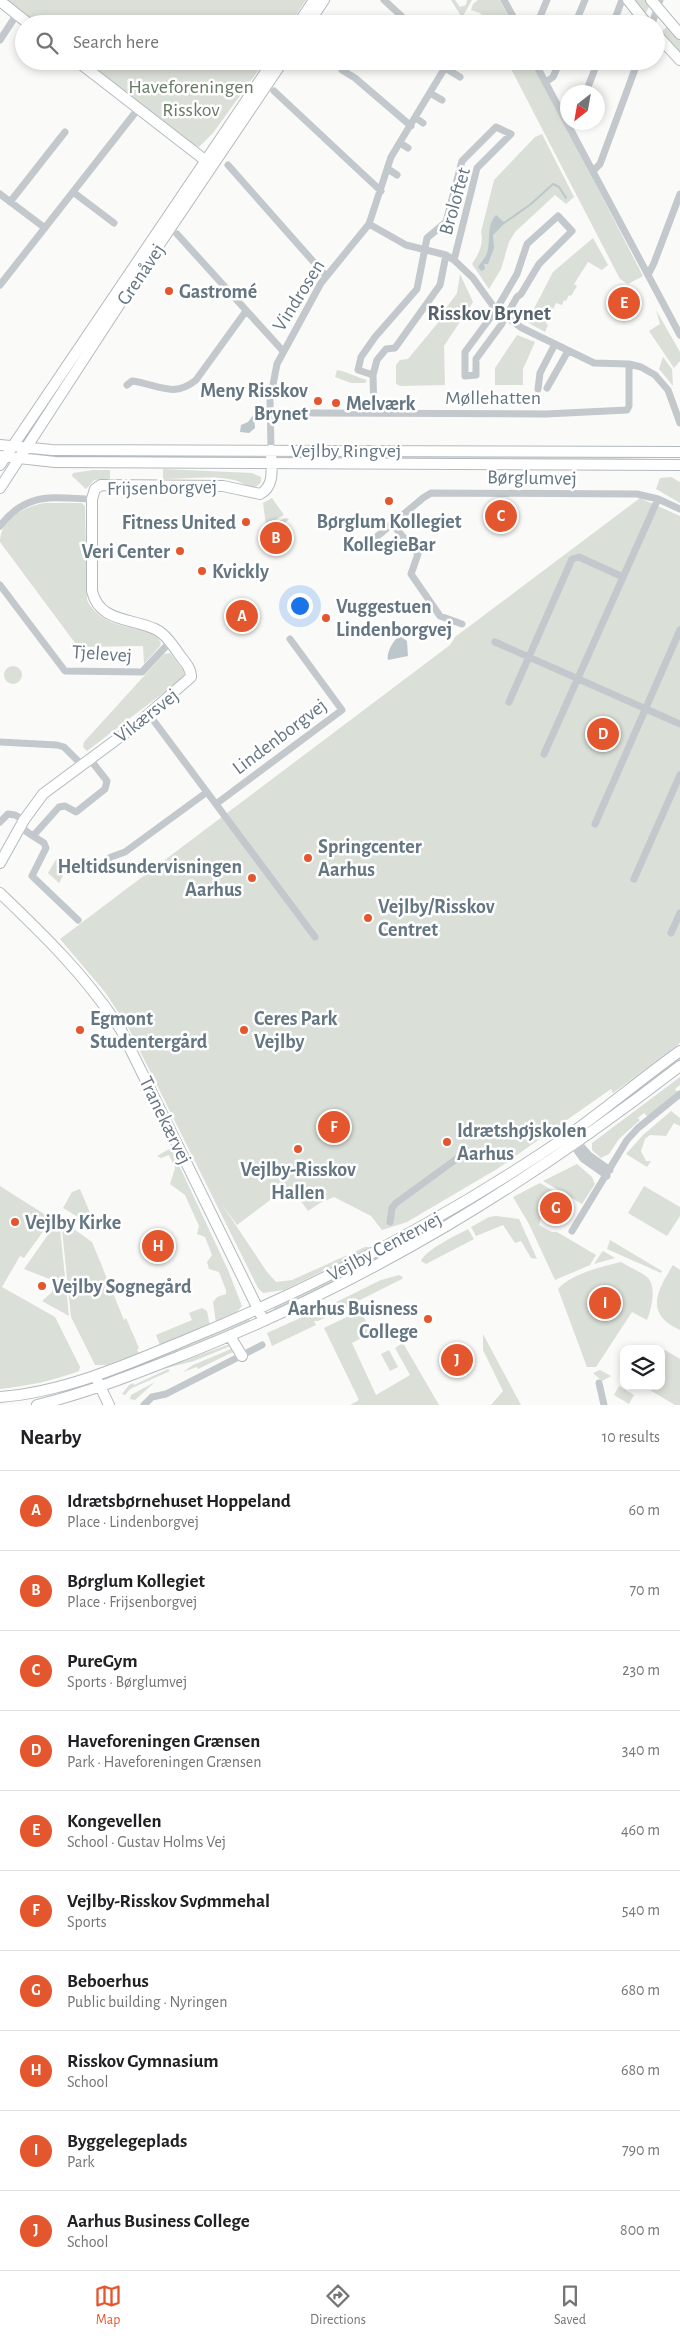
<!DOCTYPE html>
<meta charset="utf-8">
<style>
body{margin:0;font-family:"Alegreya Sans",sans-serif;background:#f6f6f6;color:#202124}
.controls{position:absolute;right:15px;bottom:15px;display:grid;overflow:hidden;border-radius:10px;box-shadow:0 2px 8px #0003}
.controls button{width:45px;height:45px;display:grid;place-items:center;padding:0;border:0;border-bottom:1px solid #e0e0e0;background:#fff;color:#202124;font:25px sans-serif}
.compass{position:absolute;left:560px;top:85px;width:45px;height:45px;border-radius:50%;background:#fff;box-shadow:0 2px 8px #0003;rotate:211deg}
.you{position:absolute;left:299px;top:605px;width:18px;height:18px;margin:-12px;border:4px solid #fff;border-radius:50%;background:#1a73e8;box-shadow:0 0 0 8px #1a73e833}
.badge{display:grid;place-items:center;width:32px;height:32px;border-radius:50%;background:#e4572e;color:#fff;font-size:16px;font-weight:700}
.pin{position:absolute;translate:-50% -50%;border:2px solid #fff;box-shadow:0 1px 5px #0006}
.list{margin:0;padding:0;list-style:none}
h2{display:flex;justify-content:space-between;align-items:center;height:65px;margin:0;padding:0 20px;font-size:21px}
h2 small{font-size:16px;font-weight:400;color:#757577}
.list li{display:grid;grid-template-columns:32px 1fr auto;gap:15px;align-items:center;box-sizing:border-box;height:80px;padding:0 20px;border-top:1px solid #e0e0e0}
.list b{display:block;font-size:19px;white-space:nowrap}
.list p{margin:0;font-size:16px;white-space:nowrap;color:#757577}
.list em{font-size:16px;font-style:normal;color:#757577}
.icon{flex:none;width:28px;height:28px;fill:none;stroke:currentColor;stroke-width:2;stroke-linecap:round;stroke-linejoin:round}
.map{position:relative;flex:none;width:680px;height:1405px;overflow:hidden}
.search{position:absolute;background:#fff;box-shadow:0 2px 8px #0003;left:15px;right:15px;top:15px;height:55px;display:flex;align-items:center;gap:12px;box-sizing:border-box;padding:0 18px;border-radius:28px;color:#757577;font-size:19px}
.sheet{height:865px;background:#fff}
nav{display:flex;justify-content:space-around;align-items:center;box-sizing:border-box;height:70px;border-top:1px solid #e0e0e0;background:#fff;font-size:14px;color:#757577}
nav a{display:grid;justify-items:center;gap:2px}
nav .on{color:#e4572e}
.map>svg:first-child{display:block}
.green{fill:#dadfd7}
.water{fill:#bbc7cb}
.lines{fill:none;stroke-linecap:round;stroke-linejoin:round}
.stream{stroke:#bbc7cb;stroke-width:2}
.secondary-casing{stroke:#b3babf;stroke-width:12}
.street{stroke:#c3c8cc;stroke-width:7}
.secondary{stroke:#fff;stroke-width:10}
.poi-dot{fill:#e4572e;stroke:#fff;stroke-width:2}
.labels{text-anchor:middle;stroke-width:5;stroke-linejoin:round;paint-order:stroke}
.park-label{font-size:20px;fill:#687a64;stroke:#fff}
.street-label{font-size:20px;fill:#657683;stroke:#fff}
.poi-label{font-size:20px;font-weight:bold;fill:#657683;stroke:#fff;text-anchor:start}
.neighbourhood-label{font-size:21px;font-weight:bold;fill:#57646e;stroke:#fff}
</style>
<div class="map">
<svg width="680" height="1405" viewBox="0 0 680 1405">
<rect width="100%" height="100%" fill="#fafaf8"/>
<!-- green -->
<path class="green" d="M 7,0 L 306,0 L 290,24 L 37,24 Z
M 451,0 L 455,0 L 460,7 L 466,5 L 467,0 L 472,0 L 463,16 L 461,16 Z
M 478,0 L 500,0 L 512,24 L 488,24 L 480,13 L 471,10 L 473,4 Z
M 634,0 L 646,0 L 650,4 L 646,13 Z
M 668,26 L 680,40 L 680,53 L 661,32 Z
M 85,61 L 265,61 L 213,133 L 199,147 L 184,139 Z
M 507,61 L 532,61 L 643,276 L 628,284 L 620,279 Z
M 542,134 L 574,197 L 566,204 L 555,195 L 515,232 L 509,242 L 501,269 L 489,289 L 472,264 C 479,254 484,243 481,232 L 494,180 L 535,137 Z
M 593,238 L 608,265 L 602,270 L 588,262 L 574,284 L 577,286 L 571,296 L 569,295 L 566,301 L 564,300 L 562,305 L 556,303 L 546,324 L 548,325 L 545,332 L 527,322 L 553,272 Z
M 460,274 L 473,302 L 444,346 L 445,385 L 401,386 L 396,384 L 396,365 L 400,360 L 408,359 L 446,313 L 444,311 L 457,293 Z
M 656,310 L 680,352 L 680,361 L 674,368 L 649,331 L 660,324 Z
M 517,335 L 535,342 L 523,369 L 523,385 L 495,385 L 495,368 Z
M 663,357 L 672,369 L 673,386 L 659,369 Z
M 337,370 C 348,372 356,377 367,380 L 365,383 L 351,383 L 335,377 Z
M 180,453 L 256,454 L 256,456 C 185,456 115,459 44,458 L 44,457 L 141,457 Z
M 344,456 L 679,457 L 585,460 L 287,459 L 287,457 Z
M 163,469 L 252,473 L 261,477 L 261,482 C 253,493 245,483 234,480 C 212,475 185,479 163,479 Z
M 93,470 L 110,470 L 110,479 L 94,480 L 86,489 L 72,476 L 73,473 Z
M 671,477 L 680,482 L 680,503 L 656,489 L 660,478 Z
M 272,498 L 284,515 L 266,525 L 263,503 Z
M 640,498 L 680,516 L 680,1043 L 613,1093 L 611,1089 L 497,1169 L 407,1222 L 382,1230 L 371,1216 L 334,1197 L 320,1203 L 308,1211 L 293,1190 L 285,1189 L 237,1225 L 221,1203 L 267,1272 L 276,1282 L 292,1280 L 365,1247 L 372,1247 L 284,1290 L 263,1293 L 258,1288 L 128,1027 L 105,992 L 60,939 L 450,645 L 455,637 Z
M 45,503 L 82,503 L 85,506 L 87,600 C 104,635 154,623 161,643 L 160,646 L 144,664 L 143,646 L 78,647 L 0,542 C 0,519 25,506 45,503 Z
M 285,518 L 289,519 L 277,532 L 266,528 Z
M 170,653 L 184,671 L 184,677 L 87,751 L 83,747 L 84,742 L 164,654 Z
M4 675a9 9 0 1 1 18 0a9 9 0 1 1-18 0Z
M 61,857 L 66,871 L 59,883 L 48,873 L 57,858 Z
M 680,1056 L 680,1063 L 609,1113 L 616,1105 Z
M 680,1077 L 680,1085 L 675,1089 L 678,1093 L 648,1117 L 644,1113 L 638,1118 L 640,1120 L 619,1139 L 609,1154 L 601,1158 L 592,1150 L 592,1143 Z
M 671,1111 L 680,1118 L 680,1126 L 674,1123 L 666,1136 L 650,1135 L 645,1139 L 641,1151 L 646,1161 L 651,1161 L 647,1167 L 626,1154 L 643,1135 Z
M 563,1144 L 565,1146 L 444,1222 L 457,1211 Z
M 171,1148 L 228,1270 L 242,1306 L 233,1316 L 216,1323 L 213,1302 L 217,1297 L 226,1294 L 226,1290 L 219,1272 L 209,1269 L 207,1262 L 212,1255 L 205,1237 L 197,1234 L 199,1226 L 185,1195 L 170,1184 L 175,1168 L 169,1155 L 161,1158 L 157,1156 Z
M 577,1164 L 592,1177 L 595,1184 L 582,1204 L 543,1181 Z
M 540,1183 L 555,1192 L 543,1212 L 539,1225 L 552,1232 L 557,1232 L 596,1255 L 590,1265 L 555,1280 L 529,1224 L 513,1197 Z
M 0,1186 L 52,1219 L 24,1258 L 20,1256 L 2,1287 L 55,1317 L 80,1367 L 79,1371 C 53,1381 27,1386 0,1389 Z
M 644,1186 L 680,1207 L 680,1216 L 667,1236 L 628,1213 Z
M 80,1189 L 93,1220 L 88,1223 L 63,1208 L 72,1192 Z
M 496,1216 L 519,1219 L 537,1259 L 531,1258 L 521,1241 L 515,1243 L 503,1225 L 476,1236 L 471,1227 L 489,1217 Z
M 57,1218 L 59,1219 L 69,1316 L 42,1301 L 51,1293 L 57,1282 L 24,1269 L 54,1226 Z
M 61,1220 L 92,1242 L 124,1320 L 126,1318 L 139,1348 L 137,1350 L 139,1353 L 107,1365 L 95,1365 L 71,1317 Z
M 468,1229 L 474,1239 L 426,1264 L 421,1261 C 425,1250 457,1235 468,1229 Z
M 610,1240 L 662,1271 L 661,1273 L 607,1249 Z
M 400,1244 L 358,1272 L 273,1310 L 275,1307 Z
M 603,1251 L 615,1258 L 594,1264 L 602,1252 Z
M 621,1262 C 629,1267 642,1272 648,1278 C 657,1288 651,1310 647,1320 L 632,1312 L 596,1367 L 587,1367 L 558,1289 C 571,1274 600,1267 621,1262 Z
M 673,1265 L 680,1270 L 680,1330 C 644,1314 657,1291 673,1265 Z
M 399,1275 L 403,1277 L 402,1279 L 318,1321 L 314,1321 L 316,1325 L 272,1346 L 267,1333 L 309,1314 L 311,1317 L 312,1314 L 381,1280 Z
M 202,1308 L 207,1311 L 210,1326 L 160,1345 L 156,1335 L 192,1320 L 189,1313 Z
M 361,1310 L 371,1333 L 352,1343 L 376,1395 L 410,1375 L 395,1348 L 403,1343 L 439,1405 L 350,1405 L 359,1400 L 324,1328 Z
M 249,1318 L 250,1321 L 216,1335 L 206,1343 L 109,1379 L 108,1378 Z
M 483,1334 L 521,1405 L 491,1405 L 503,1391 L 483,1350 Z
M 230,1344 L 233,1345 L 194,1361 L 155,1371 Z
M 231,1349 L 233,1352 L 198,1369 L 197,1367 L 183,1372 L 193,1365 Z
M 389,1350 L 398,1367 L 390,1371 L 381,1354 Z
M 665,1350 L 680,1359 L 680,1405 L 675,1405 L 643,1386 L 661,1386 L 661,1356 Z
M 168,1369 L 170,1371 L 130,1389 L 125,1395 L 122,1394 L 129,1385 L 133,1383 L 134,1385 Z
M 600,1370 L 611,1376 L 602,1381 L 593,1373 Z
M 155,1382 L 135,1400 L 130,1399 L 131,1395 Z
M 619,1386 L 634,1395 L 629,1404 L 614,1395 Z"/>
<!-- water -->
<path class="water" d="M 496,215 L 505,223 L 493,235 L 494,248 L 488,264 L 484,264 L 485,269 L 481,271 L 478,267 C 481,262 485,259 487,253 C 491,242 486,226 496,215 Z
M 254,414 L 255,428 L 249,433 L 240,432 L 241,425 L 248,422 Z
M 400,636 L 407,641 L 408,656 L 388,660 C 386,654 393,639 400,636 Z"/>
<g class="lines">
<!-- stream -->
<path class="stream" d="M 504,223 L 531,204 L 553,184 L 559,187 L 566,198"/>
<!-- secondary casing -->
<g class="secondary-casing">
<path id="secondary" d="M 628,0 L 647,24
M 651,0 L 680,34
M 0,1 L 29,24
M 298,24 L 314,0
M 308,24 L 324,0
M 656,34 L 680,60
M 77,61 L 210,164
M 0,445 L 52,450 L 680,452
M 0,456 L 55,462 L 680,465
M 0,465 L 273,61
M 0,488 L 132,285 L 283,61
M 0,863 L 24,820 L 43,794 L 136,725 L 191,677 C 191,669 186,663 181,657 C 174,647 166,634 155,629 C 131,618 99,622 92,591 L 92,499 L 95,489 L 101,485 L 223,486 L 260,494 C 276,486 271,465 271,450
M 0,893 C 45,936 87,977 121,1030 L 261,1315
M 230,1336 L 242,1356
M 97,1380 L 109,1405
M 0,1397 C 65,1392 128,1364 188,1339 C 322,1284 449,1217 569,1135 C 607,1108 642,1078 680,1051
M 37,1405 C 91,1392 142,1371 193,1351 C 372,1279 528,1184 680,1066"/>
</g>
<!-- street -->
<path class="street" d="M 384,0 L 410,24
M 504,0 L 517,24
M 537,24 L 547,0
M 575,24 L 585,0
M 613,24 L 622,0
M 652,24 L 660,0
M 0,40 L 17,14
M 534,61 L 680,335
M 445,68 L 460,77
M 342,70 L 355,78 L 411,126
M 546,82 L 553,77 L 560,61
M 274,91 L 381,191
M 586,92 L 598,61
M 430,93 L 442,100
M 416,118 L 423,123
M 400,143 L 408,148
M 228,165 L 326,276
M 388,169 L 397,175
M 593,171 L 600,164 L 638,61
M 73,192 L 114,223
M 0,194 L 45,228
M 10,202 L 65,132
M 558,216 L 572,231 L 539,264 L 521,294 L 517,297 L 501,325 L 476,359 L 476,375 L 465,376 L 465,352 L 496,310 L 517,274 L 527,244 Z
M 369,224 L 406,245 L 446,255 L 454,260 L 473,278 L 496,310 L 522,328 L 594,363 L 629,364 L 641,367 L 655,375 L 668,390 L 680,423
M 177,234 L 283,351
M 446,255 L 440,285 L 395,348 L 386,349 L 377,360 L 373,375 L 358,370 L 361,357 L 375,337 L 417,289 L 427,238 L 446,222 L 462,161 L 496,127 L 511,134 L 477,168 L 454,260
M 648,275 L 654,263 L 680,194
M 0,285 L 138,109
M 373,375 L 374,413
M 127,385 L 132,381 C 157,384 173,399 196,380 L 246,311
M 547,388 L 568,351
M 538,389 L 540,373 L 555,344
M 312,413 L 546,414 L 627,410 L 629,406 L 629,364
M 271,450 L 270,400 L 277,364 L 321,283 L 369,224 L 391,157 L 449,61
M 392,524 L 418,554 L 411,574 L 440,616 L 462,624
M 0,526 C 27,491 52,498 92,499
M 368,544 L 423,498 L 431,493 L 637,494 L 658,499 L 680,509
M 0,585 L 65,671 L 142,672 L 170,642
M 495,642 L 680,724
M 509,702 L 572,559 L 579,557 L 623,577
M 148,713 L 315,937
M 0,742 L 57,745 L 64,747 L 81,764
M 544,754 L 658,499
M 216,804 L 342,710 L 290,639
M 0,822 L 8,814 L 15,815 L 24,820
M 595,824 L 680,630
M 20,827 L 33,836
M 93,871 L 111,857 L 125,852 L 207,792
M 634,879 L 680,775
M 78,920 L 32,876 L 46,848 L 44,843 L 33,836 L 59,807 L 65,806 L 76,812 L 105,789 L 107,781 L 89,758
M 671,933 L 680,913
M 575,1139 L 589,1155 L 610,1170
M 571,1142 L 583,1159 L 607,1176
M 390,1222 L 392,1208 L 396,1203 L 466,1152
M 572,1231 L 627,1140 L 638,1128 L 680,1094
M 599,1383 L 604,1405
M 144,1405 L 152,1397 L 166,1394 L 262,1345"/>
<!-- secondary -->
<use href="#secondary" class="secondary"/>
</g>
<!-- markers -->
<g class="poi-dot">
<circle cx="169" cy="291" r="5"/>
<circle cx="318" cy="401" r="5"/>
<circle cx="336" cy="403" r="5"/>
<circle cx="389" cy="501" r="5"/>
<circle cx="246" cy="522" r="5"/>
<circle cx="180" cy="551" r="5"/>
<circle cx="202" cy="571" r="5"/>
<circle cx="326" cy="618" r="5"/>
<circle cx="308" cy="858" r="5"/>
<circle cx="252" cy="878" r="5"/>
<circle cx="368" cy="918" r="5"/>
<circle cx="80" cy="1030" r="5"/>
<circle cx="244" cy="1030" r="5"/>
<circle cx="447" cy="1142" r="5"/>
<circle cx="298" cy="1149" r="5"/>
<circle cx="15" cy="1222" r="5"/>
<circle cx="42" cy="1286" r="5"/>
<circle cx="428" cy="1319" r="5"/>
</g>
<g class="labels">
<!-- park labels -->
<g class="park-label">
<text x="191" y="93">Haveforeningen<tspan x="191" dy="23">Risskov</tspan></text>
</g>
<!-- street labels -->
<g class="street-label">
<text transform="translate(454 201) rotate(-74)" y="7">Broloftet</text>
<text transform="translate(140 274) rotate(-56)" y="7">Grenåvej</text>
<text transform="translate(298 295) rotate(-58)" y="7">Vindrosen</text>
<text x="493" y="404">Møllehatten</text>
<text x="346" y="457">Vejlby Ringvej</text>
<text transform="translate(532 477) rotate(1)" y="7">Børglumvej</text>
<text transform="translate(162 487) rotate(-1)" y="7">Frijsenborgvej</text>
<text transform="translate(102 653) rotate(4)" y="7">Tjelevej</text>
<text transform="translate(146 715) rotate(-38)" y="7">Vikærsvej</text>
<text transform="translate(279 736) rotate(-37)" y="7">Lindenborgvej</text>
<text transform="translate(166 1120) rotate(64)" y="7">Tranekærvej</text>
<text transform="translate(384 1246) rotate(-28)" y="7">Vejlby Centervej</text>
</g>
<!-- poi labels -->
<g class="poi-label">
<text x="179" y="298">Gastromé</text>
<text x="308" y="397" text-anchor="end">Meny Risskov<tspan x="308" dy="23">Brynet</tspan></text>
<text x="346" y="410">Melværk</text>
<text x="389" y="528" text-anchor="middle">Børglum Kollegiet<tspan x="389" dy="23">KollegieBar</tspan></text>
<text x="236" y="529" text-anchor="end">Fitness United</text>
<text x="170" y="558" text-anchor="end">Veri Center</text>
<text x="212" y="578">Kvickly</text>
<text x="336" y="613">Vuggestuen<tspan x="336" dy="23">Lindenborgvej</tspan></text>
<text x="318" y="853">Springcenter<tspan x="318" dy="23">Aarhus</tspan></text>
<text x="242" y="873" text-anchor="end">Heltidsundervisningen<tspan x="242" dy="23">Aarhus</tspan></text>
<text x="378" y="913">Vejlby/Risskov<tspan x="378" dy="23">Centret</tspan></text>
<text x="90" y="1025">Egmont<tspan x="90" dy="23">Studentergård</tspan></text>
<text x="254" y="1025">Ceres Park<tspan x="254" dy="23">Vejlby</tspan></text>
<text x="457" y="1137">Idrætshøjskolen<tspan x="457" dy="23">Aarhus</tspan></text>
<text x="298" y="1176" text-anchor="middle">Vejlby-Risskov<tspan x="298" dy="23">Hallen</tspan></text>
<text x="25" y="1229">Vejlby Kirke</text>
<text x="52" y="1293">Vejlby Sognegård</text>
<text x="418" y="1315" text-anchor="end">Aarhus Buisness<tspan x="418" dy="23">College</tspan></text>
</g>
<!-- neighbourhood labels -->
<g class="neighbourhood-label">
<text x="489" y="320">Risskov Brynet</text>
</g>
</g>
</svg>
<div class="controls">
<button><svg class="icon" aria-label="layers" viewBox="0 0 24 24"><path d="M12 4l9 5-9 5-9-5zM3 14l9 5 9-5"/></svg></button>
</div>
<svg class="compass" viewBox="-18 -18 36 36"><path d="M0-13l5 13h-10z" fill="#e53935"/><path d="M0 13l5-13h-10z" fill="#757577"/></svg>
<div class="you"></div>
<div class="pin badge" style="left:242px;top:616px">A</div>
<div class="pin badge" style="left:276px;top:538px">B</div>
<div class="pin badge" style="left:501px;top:516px">C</div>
<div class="pin badge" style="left:603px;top:734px">D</div>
<div class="pin badge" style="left:624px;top:303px">E</div>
<div class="pin badge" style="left:334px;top:1127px">F</div>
<div class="pin badge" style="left:556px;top:1208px">G</div>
<div class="pin badge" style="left:158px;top:1246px">H</div>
<div class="pin badge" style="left:605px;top:1303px">I</div>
<div class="pin badge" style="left:457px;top:1360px">J</div>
<div class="search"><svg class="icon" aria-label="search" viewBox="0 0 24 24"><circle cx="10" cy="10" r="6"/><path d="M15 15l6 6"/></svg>Search here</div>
</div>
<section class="sheet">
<h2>Nearby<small>10 results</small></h2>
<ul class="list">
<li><span class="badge">A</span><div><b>Idrætsbørnehuset Hoppeland</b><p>Place · Lindenborgvej</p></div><em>60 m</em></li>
<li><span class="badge">B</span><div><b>Børglum Kollegiet</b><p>Place · Frijsenborgvej</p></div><em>70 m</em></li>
<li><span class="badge">C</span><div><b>PureGym</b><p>Sports · Børglumvej</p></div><em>230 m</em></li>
<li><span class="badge">D</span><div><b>Haveforeningen Grænsen</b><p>Park · Haveforeningen Grænsen</p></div><em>340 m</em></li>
<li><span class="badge">E</span><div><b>Kongevellen</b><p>School · Gustav Holms Vej</p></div><em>460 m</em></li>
<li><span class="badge">F</span><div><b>Vejlby-Risskov Svømmehal</b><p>Sports</p></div><em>540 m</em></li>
<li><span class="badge">G</span><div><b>Beboerhus</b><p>Public building · Nyringen</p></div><em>680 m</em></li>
<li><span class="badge">H</span><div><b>Risskov Gymnasium</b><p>School</p></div><em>680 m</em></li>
<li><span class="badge">I</span><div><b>Byggelegeplads</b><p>Park</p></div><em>790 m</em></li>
<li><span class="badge">J</span><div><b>Aarhus Business College</b><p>School</p></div><em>800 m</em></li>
</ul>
</section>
<nav>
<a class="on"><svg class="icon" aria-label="map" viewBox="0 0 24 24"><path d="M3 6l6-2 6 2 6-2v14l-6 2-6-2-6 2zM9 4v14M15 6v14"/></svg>Map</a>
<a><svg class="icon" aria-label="directions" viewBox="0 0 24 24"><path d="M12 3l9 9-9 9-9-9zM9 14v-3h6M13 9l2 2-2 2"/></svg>Directions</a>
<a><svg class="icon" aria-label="saved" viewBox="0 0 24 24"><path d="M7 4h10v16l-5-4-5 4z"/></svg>Saved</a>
</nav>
